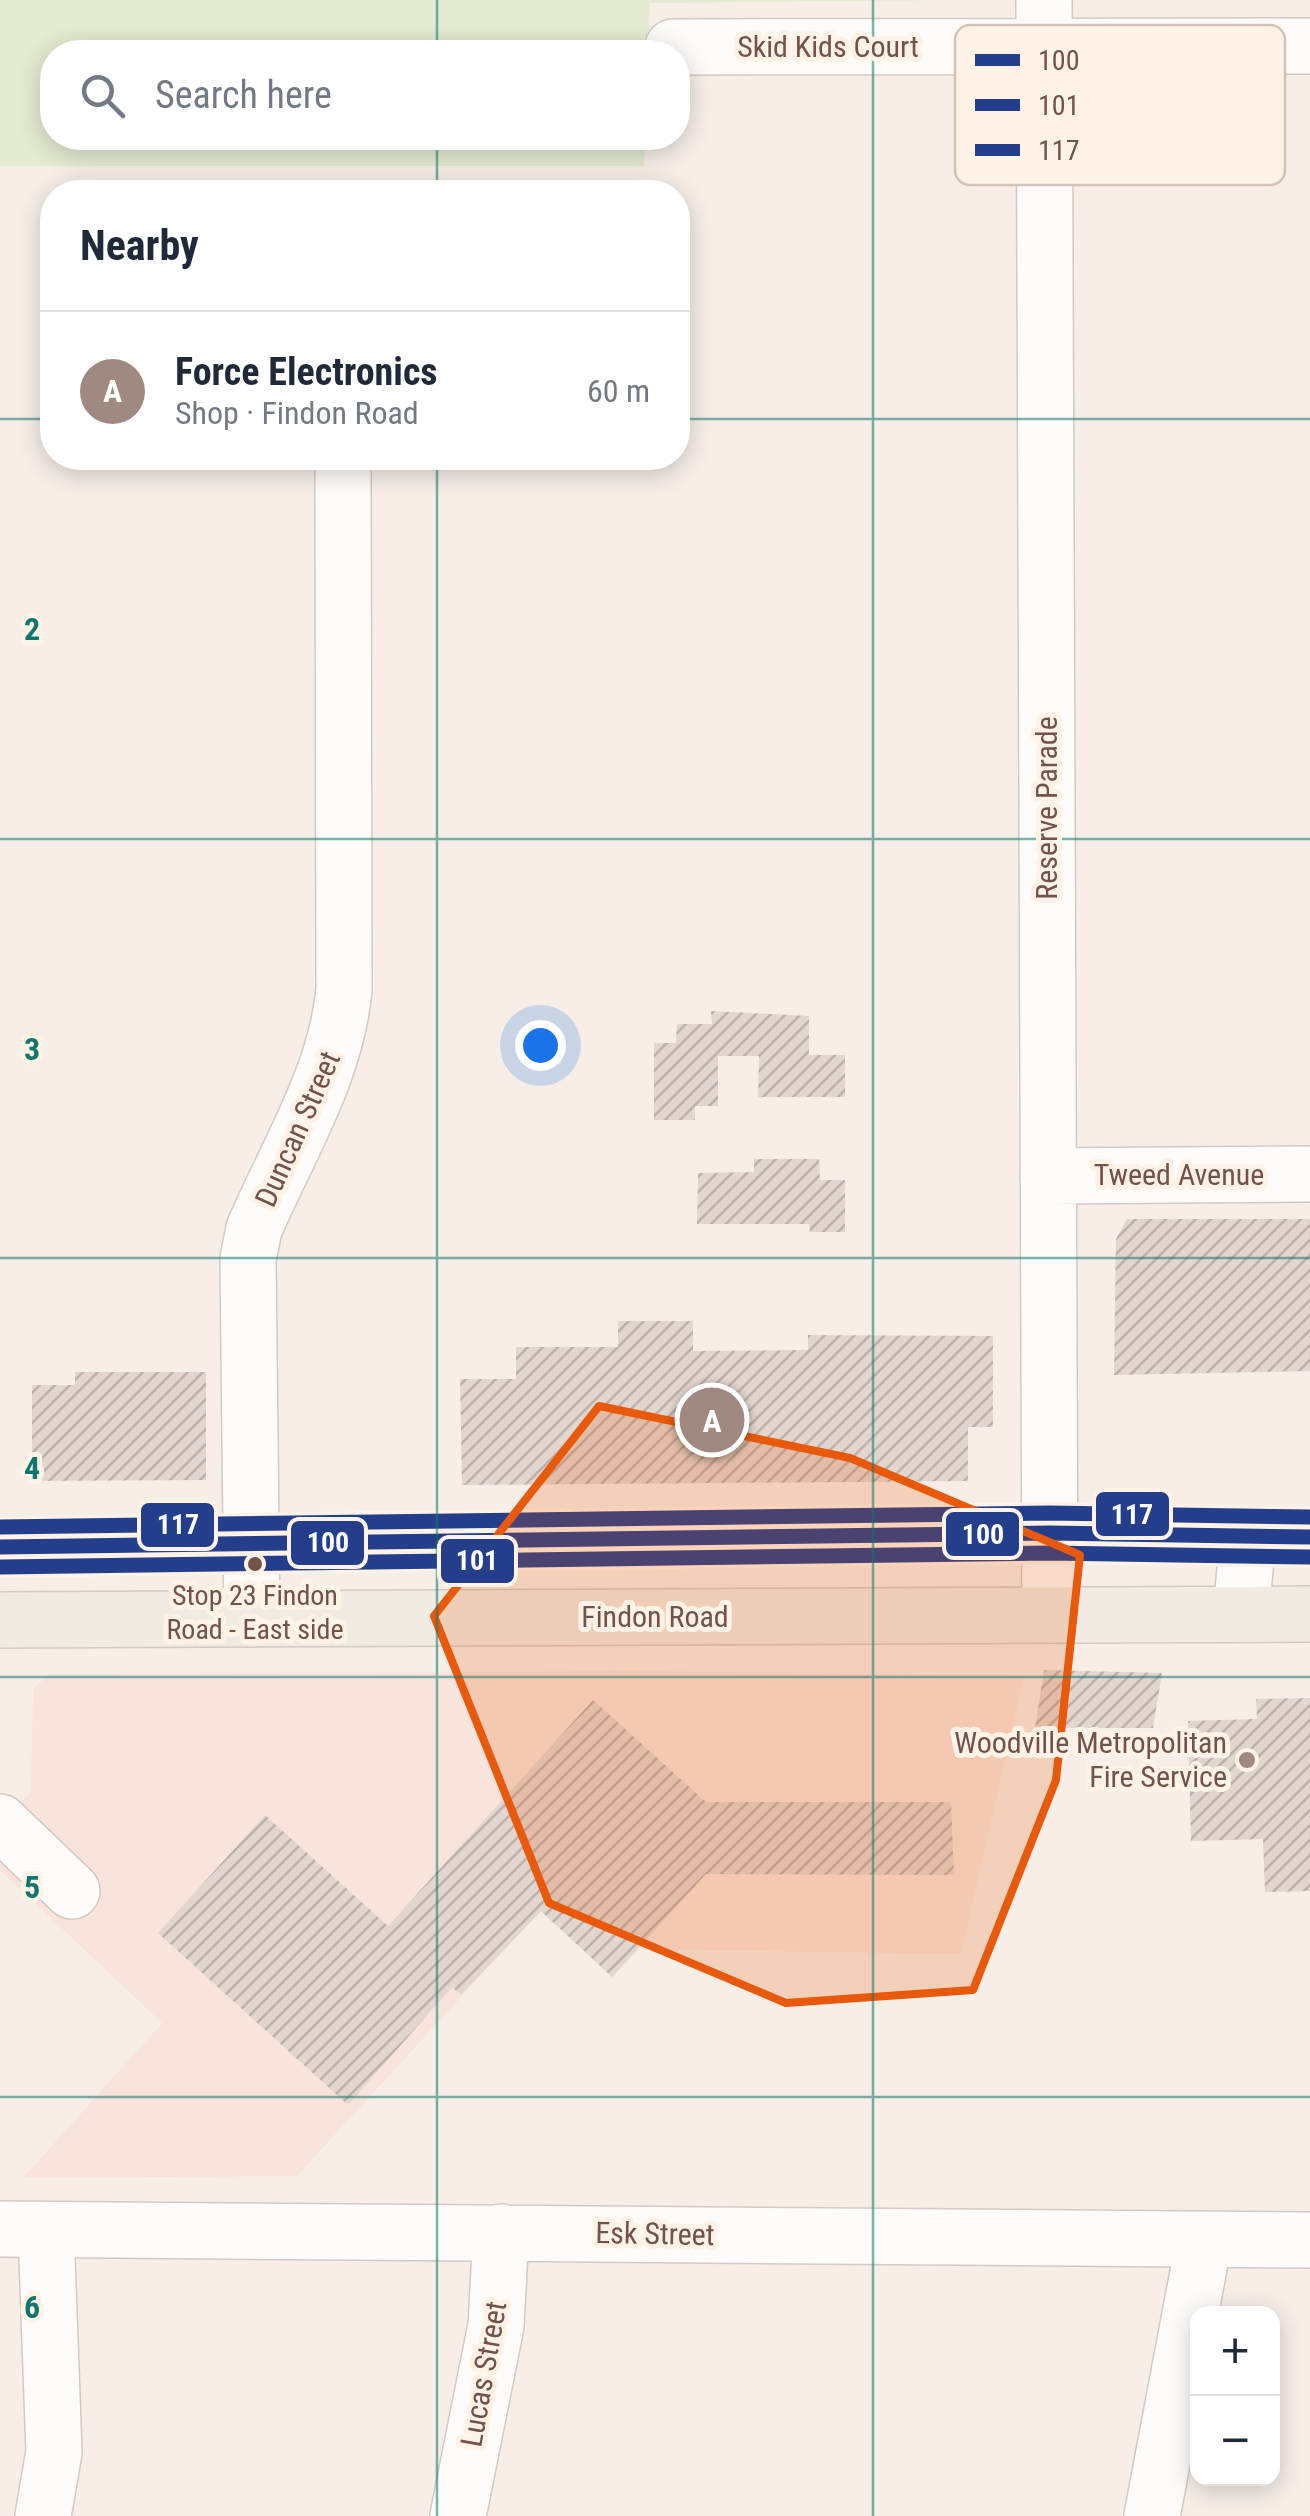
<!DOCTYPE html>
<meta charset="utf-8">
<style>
body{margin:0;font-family:"Roboto Condensed",sans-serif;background:#f2f2f3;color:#1f2937}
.controls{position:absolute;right:30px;bottom:30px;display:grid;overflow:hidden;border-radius:20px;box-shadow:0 5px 25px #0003}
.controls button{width:90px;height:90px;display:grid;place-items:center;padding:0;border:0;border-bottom:2px solid #e0e1e3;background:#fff;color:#1f2937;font:50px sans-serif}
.you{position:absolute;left:540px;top:1045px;width:35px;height:35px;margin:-25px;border:8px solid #fff;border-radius:50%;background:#1a73e8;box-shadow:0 0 0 15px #1a73e833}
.badge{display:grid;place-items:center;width:65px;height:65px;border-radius:50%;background:#a08980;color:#fff;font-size:32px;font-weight:700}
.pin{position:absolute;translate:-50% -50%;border:5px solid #fff;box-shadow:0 2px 10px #0006}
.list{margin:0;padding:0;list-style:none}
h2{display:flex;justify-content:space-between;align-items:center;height:130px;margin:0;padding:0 40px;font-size:42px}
h2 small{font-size:32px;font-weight:400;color:#747a83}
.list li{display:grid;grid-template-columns:65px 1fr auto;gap:30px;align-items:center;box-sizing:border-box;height:160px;padding:0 40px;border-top:2px solid #e0e1e3}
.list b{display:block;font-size:38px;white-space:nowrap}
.list p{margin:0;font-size:32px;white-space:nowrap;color:#747a83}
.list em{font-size:32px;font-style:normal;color:#747a83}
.icon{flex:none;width:55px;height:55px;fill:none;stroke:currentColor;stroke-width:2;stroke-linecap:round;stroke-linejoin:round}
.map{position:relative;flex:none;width:1310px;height:2516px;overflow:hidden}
.search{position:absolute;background:#fff;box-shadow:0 5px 25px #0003;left:40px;top:40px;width:650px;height:110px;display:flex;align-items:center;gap:25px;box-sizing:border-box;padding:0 35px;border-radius:40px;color:#747a83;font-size:38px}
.panel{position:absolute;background:#fff;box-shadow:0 5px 25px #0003;left:40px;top:180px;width:650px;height:290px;border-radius:40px}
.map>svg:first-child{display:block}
.commercial{fill:#f9e4dd}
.park{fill:#e4ebd2}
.building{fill:url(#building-hatch)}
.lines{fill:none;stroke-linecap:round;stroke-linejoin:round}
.minor-casing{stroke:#d4c9c4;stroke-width:58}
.major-casing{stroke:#d5c9c4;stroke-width:58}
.minor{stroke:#fefcfb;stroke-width:55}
.major{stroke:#f2ebe4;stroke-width:55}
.bus-1-casing{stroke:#fff2e7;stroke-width:22}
.bus-2-casing{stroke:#fff2e7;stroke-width:22}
.bus-3-casing{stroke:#fff2e7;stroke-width:22}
.bus-1{stroke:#243e8c;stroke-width:15}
.bus-2{stroke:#243e8c;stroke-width:15}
.bus-3{stroke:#243e8c;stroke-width:15}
.marked{fill:#e8590c;fill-opacity:0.2;stroke:#e8590c;stroke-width:8;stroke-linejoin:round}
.grid{fill:none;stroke:#0f766e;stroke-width:2.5;stroke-opacity:0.55}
.bus-dot{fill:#725249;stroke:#fff2e7;stroke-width:4}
.poi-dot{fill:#a08980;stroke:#fff2e7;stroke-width:4}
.labels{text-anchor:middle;stroke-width:10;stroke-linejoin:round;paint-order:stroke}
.bus-label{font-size:28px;fill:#725249;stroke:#fff2e7}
.street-label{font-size:30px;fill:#725249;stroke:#fff2e7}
.poi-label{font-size:30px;fill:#725249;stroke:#fff2e7;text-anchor:end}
.key{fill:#fff2e7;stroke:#d5c2b8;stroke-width:2.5}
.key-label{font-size:28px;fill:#725249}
.grid-label{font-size:32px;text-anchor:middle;font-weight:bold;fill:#0f766e;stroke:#fff2e7;stroke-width:10;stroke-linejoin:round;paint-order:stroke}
.line-badge{stroke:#fff2e7;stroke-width:4}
.badge-label{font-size:28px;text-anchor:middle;font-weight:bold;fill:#fff}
</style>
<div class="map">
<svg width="1310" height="2516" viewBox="0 0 1310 2516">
<defs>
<pattern id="building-hatch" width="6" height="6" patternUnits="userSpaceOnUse" patternTransform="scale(2.5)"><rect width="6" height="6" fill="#e2d6cf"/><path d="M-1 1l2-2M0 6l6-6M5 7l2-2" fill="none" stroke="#bcb0aa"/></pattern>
</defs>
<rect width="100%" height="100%" fill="#f6eee7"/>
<!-- commercial -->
<path class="commercial" d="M 633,1671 L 1024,1675 L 961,1954 L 640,1949 L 612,1977 L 540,1911 L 297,2176 L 23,2178 L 162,2023 L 0,1870 L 0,1826 L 31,1792 L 33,1688 L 50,1674 Z"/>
<!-- park -->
<path class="park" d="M 0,0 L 944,0 L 650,3 L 648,52 L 52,52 L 52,138 L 645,138 L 644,166 L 0,166 Z"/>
<!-- building -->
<path class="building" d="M 711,1011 L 809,1016 L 809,1055 L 845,1055 L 845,1097 L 758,1097 L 759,1056 L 718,1056 L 718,1106 L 695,1106 L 695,1120 L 654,1120 L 654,1043 L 676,1043 L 677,1024 L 712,1024 Z
M 754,1159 L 819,1159 L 820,1180 L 845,1180 L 845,1232 L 810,1232 L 809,1224 L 697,1224 L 698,1173 L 754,1172 Z
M 1127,1219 L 1310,1219 L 1310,1371 L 1114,1375 L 1116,1239 Z
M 618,1321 L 693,1321 L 693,1351 L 808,1350 L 808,1335 L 993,1336 L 993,1427 L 968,1427 L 968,1481 L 462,1485 L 460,1379 L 516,1379 L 516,1347 L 618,1347 Z
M 75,1372 L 206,1372 L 206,1480 L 32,1481 L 32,1385 L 75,1385 Z
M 1044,1670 L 1162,1673 L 1153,1728 L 1035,1728 Z
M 1310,1698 L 1310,1891 L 1265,1892 L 1263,1839 L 1191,1841 L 1188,1721 L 1257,1719 L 1256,1699 Z
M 593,1700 L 706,1802 L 951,1802 L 954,1875 L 706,1874 L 612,1977 L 541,1911 L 461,1995 L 452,1987 L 348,2105 L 158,1933 L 265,1815 L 388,1926 Z"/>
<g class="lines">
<!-- minor casing -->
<g class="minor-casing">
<path id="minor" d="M 1044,0 L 1050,1615
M 673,47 L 1310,46
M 1048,1176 L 1310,1174
M 1241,1614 L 1248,1535
M 252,1619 L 248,1259 L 254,1229 C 287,1152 336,1075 344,990 L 343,458
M 0,1822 L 72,1891
M 0,2229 L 1310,2240
M 43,2516 L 54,2452 L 46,2230
M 458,2516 L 496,2326 L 501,2232
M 1152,2516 L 1204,2241"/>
</g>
<!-- major casing -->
<g class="major-casing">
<path id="major" d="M 0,1547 L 1049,1533 L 1310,1537
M 0,1620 L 1310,1614"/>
</g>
<!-- minor -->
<use href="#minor" class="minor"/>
<!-- major -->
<use href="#major" class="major"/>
<!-- bus-1 casing -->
<g class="bus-1-casing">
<path id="bus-1" d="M 0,1547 L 1049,1533 L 1310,1537"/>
</g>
<!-- bus-2 casing -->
<g class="bus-2-casing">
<path id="bus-2" d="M 0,1567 L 1049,1553 L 1310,1557"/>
</g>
<!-- bus-3 casing -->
<g class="bus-3-casing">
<path id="bus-3" d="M 0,1527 L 1049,1513 L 1310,1517"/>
</g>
<!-- bus-1 -->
<use href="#bus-1" class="bus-1"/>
<!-- bus-2 -->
<use href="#bus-2" class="bus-2"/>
<!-- bus-3 -->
<use href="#bus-3" class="bus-3"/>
</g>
<!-- marked area -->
<path class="marked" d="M 599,1406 L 850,1458 L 1080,1555 L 1056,1780 L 973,1990 L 786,2003 L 549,1903 L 434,1616 Z"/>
<!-- grid -->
<path class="grid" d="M 437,0 L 437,52M 873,0 L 873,2516M 437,138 L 437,192M 0,419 L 52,419M 678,419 L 1310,419M 437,458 L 437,2516M 0,839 L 1310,839M 0,1258 L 1310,1258M 0,1677 L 1310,1677M 0,2097 L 1310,2097"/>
<!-- markers -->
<circle class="bus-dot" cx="255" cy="1564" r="9"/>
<circle class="poi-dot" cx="1247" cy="1760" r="10"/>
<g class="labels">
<!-- bus labels -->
<g class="bus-label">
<text x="255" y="1605">Stop 23 Findon<tspan x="255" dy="34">Road - East side</tspan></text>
</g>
<!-- street labels -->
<g class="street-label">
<text x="828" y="57">Skid Kids Court</text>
<text transform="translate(1047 808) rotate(-90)" y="10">Reserve Parade</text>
<text transform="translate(298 1129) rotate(-66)" y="10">Duncan Street</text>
<text x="1179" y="1185">Tweed Avenue</text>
<text x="655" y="1627">Findon Road</text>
<text transform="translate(655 2234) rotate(1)" y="10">Esk Street</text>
<text transform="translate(484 2374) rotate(-80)" y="10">Lucas Street</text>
</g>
<!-- poi labels -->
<g class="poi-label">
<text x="1227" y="1753">Woodville Metropolitan<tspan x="1227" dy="34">Fire Service</tspan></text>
</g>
</g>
<!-- legend -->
<rect x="955" y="25" width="330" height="160" rx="15" class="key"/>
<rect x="975" y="54" width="45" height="12" fill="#243e8c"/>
<rect x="975" y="99" width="45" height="12" fill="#243e8c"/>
<rect x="975" y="144" width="45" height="12" fill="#243e8c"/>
<g class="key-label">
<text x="1038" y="70">100</text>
<text x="1038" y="115">101</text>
<text x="1038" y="160">117</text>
</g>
<g class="grid-label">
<text x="32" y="640">2</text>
<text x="32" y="1060">3</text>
<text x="32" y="1479">4</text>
<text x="32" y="1898">5</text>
<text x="32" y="2318">6</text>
</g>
<g class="line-badge">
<rect x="1094" y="1490" width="77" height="48" rx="10" fill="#243e8c"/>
<rect x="139" y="1501" width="77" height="48" rx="10" fill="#243e8c"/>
<rect x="944" y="1510" width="77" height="48" rx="10" fill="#243e8c"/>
<rect x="289" y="1519" width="77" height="48" rx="10" fill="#243e8c"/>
<rect x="439" y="1537" width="77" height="48" rx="10" fill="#243e8c"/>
</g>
<g class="badge-label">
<text x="1132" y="1524">117</text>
<text x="178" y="1534">117</text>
<text x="983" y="1544">100</text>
<text x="328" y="1552">100</text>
<text x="477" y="1570">101</text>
</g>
</svg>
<div class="controls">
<button>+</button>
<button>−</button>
</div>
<div class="you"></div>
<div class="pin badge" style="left:712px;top:1420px">A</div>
<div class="search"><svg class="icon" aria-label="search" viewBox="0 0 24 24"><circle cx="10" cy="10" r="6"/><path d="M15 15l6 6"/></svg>Search here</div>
<section class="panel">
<h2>Nearby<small></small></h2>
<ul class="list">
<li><span class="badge">A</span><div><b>Force Electronics</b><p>Shop · Findon Road</p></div><em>60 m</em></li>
</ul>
</section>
</div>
